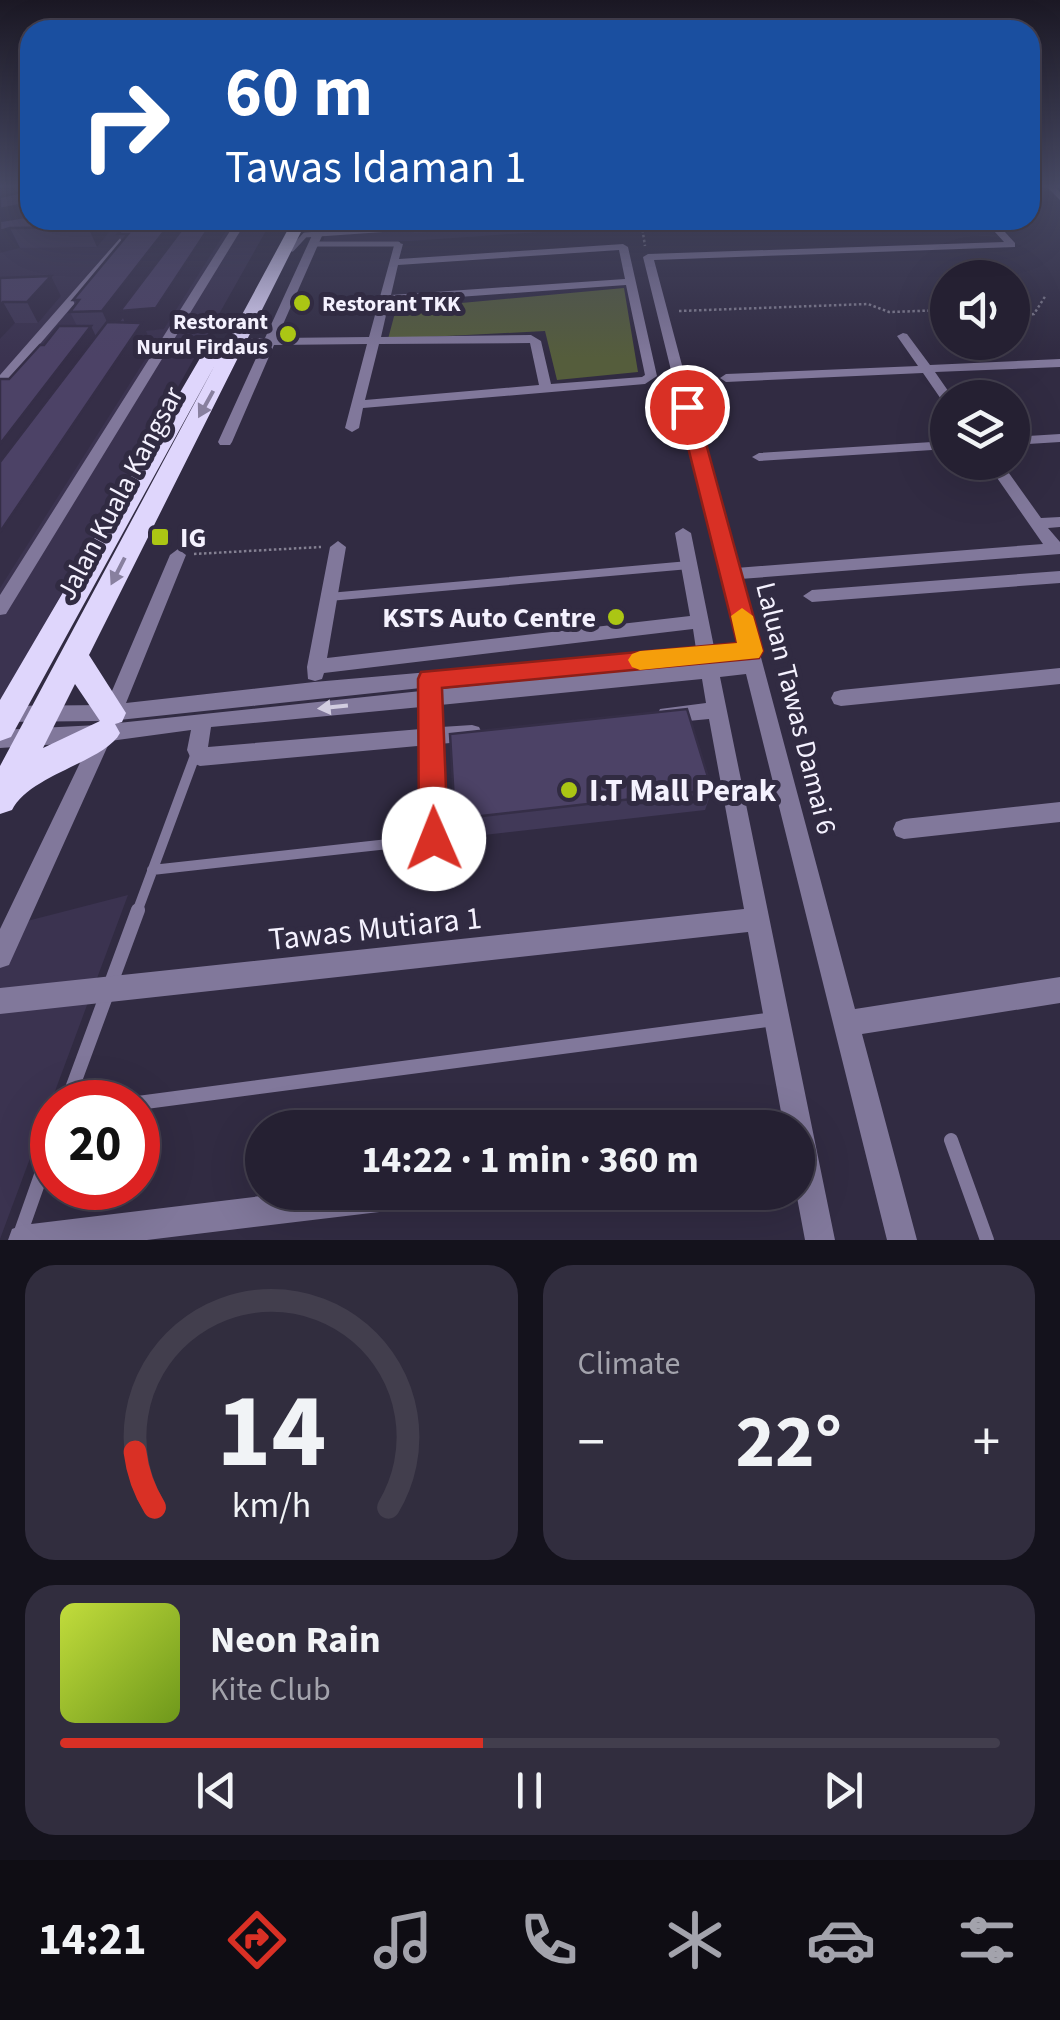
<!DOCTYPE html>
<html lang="en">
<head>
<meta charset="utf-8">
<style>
	:root { --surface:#252032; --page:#312d3e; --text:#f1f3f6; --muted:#a3a3ac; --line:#423e4d; --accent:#d93025 }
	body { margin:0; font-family:"Source Sans 3",sans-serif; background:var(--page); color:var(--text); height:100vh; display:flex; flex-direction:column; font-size:38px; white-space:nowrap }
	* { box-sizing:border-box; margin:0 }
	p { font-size:32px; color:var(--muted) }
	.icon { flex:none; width:55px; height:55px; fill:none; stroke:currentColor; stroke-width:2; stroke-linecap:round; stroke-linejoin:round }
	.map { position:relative; height:1240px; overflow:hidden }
	.sheet { display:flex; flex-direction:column; gap:25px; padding:25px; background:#14121c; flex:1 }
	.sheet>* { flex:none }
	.hud { position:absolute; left:20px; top:20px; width:1020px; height:210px; border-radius:30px; box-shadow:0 10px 40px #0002,0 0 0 2px var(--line); background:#1a4fa0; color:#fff; overflow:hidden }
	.controls { position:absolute; left:930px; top:260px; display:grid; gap:20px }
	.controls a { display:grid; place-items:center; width:100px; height:100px; border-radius:50%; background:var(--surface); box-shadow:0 10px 40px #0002,0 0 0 2px var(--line); font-size:50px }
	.speed { position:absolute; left:30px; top:1080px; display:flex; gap:20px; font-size:50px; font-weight:700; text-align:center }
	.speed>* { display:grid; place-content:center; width:130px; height:130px; border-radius:50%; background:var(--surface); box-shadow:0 10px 40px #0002,0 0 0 2px var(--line); line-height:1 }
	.speed .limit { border:15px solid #d22; background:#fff; color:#111 }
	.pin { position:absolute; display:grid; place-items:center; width:85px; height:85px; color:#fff; margin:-42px; border:5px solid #fff; border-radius:50%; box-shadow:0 2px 10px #0007 }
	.me { position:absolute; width:110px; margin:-55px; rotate:359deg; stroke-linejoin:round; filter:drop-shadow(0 0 8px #0008) }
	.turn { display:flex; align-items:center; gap:35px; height:210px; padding:0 40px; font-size:45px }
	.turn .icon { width:130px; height:130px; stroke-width:2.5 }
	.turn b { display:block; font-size:70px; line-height:85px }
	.big { font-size:75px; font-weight:700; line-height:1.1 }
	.sheet .tile { flex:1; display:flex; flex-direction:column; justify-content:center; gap:15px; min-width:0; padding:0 35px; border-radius:30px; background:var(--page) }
	.sheet .dial { align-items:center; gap:0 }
	.dial svg { height:260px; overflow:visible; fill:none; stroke:var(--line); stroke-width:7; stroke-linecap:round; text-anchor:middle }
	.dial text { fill:var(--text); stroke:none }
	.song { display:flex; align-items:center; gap:30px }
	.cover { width:120px; height:120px; border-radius:15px; background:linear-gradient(135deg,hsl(70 70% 55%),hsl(80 70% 35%)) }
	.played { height:10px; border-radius:5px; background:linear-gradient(90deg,var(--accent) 45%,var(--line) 45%) }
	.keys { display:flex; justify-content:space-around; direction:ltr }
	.heat { display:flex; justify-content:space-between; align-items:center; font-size:55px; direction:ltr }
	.sheet .tiles { flex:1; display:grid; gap:25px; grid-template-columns:1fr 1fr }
	.tile:last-child { grid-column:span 2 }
	.trip { position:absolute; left:245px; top:1110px; width:570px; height:100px; border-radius:50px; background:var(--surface); box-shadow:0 10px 40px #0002,0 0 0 2px var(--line); font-weight:700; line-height:100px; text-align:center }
	.tab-bar { display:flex; height:160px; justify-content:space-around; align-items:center; background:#0f0d14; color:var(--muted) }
	.tab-bar .icon { width:70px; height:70px }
	.tab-bar .current { color:var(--accent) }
	.tab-bar b { font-size:45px; color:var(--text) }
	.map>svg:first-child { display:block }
	.built { fill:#3b3350 }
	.green { fill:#555d3c }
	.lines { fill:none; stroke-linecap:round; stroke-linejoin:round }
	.path { stroke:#848092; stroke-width:2.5; stroke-dasharray:2.5 2.5; stroke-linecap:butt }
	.service-far3 { stroke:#81789b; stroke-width:5 }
	.service-far2 { stroke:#81789b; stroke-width:8 }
	.service-far1 { stroke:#81789b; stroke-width:10 }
	.service { stroke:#81789b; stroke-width:14 }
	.minor { fill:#81789b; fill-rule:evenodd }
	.trunk { fill:#dfd6fc; fill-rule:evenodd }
	.wall { fill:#413958 }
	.shaded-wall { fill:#352e47 }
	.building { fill:#4c4266; stroke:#352e47; stroke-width:2.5 }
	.oneway { fill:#88809f }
	.oneway2 { fill:#d2cde0 }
	.route { fill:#d93025; stroke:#8d1f18; stroke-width:2.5 }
	.slow { fill:#f59e0b }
	.poi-dot { fill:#abc614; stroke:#312b42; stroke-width:4 }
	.labels { text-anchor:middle; stroke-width:10; stroke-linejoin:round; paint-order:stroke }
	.far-poi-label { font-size:22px; font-weight:bold; fill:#f4f1fe; stroke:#312b42; text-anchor:start }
	.street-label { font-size:28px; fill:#f4f1fe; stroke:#312b42 }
	.poi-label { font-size:28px; font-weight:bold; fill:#f4f1fe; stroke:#312b42; text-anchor:start }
	.near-poi-label { font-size:32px; font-weight:bold; fill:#f4f1fe; stroke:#312b42; text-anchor:start }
	.near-street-label { font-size:32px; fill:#f4f1fe; stroke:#312b42 }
</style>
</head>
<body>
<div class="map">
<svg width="1060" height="1240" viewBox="0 0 1060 1240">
	<rect width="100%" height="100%" fill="#312b42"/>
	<path class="built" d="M0,185h30v35h242l-272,483z
		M330,220h308l2,5 -229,16h-88z
		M128,895l-128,344v-311z"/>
	<path class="green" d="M624,288l14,84 -81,8 -12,-49 -157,8 8,-30z"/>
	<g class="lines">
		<path class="path" d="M641,220l4,26
			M679,311l189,-7 21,8 59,-2
			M1012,317l22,-3 12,-19
			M194,554l127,-7"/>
		<path class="service-far3" d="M95,223l40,1
			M331,232l1,-8 47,-4
			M314,244h84
			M292,249l13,-14 99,-7 -1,-8"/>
		<path class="service-far2" d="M329,597l360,-32"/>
		<path class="service-far1" d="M152,870l282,-31 -3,-103
			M137,912l59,-159"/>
		<path class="service" d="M67,1102l71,-192
			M138,1103l636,-84
			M951,1140l36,100
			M18,1240l34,-96"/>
		<path class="minor" d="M1045,185h8l7,7v8z
			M136,220h10l-142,166 -4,1v-12z
			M237,220h10l-241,394 -6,1v-20z
			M319,220h10l-52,118 92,-1 26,-95 8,2 -4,15 224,-15 5,3 29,129 -12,8 -282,24 -4,20 -7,4 -7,-4 22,-84 -93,1 -42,97 -2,3h-10l-2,-3 44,-97 -22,1 -6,-4 6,-4h25zM619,250l6,29 -234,16 7,-30zM626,285l19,90 -3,2 -91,7 -10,-43 -10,-6 -150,2 8,-35zM530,343l9,42 -174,15 14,-56z
			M730,220h156l-5,3 -216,4 -5,-3 5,-3z
			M984,220h10l21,23v4l-361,13 82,308 307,-24 -57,-82h15l40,56 19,-1v10l-12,1 12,14v12l-320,25 115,430 205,-32v26l-198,31 55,206h-30l-141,-566 -26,3 115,563h-30l-9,-48 2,-64h-14l-36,-196 -748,82v-26l744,-79 -35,-190 -42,4 -7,-2 -3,-6 3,-6 46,-6 -4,-24 -262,26 1,22 31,-2 7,2 3,6 -3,6 -7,2 -272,25 -7,-3 -6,-13 4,-20 -81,11 -101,224 -9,3v-39l90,-187 -90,6v-18l98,-5 1,-4 -99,1v-16l106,-1 64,-150 8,-6 8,6 -60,148 188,-21 382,-33 -3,-20 -369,44 -2,6 -7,2 -7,-2 -1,-12 23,-120 8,-6 8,6 -19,111 363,-42 -15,-83 8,-5 8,5 23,114 25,-2 -96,-388 5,-3 356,-12zM699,663l-259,26 -1,-3zM421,688v3l-303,32 1,-3zM421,707v22l-213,18 3,-20z
			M903,333l4,1 23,31 130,-6v8l-125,5 18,26h-5v5l-5,-1 -20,-29 -197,9 -6,-4 6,-4 192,-8 -21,-30z
			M1060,434v8l-48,3v-8z
			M948,441v8l-189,12 -7,-4 7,-4z
			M1060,571v12l-248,19 -9,-6 9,-6z
			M1060,668v16l-219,22 -7,-2 -3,-6 3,-6 7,-2z
			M1060,802v20l-156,17 -8,-3 -3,-7 3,-7 8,-3z
			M294,1192h141l-4,10 -10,5 -274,33h-139l4,-11 11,-4z"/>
		<path class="trunk" d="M293,220h14l-218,435 37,58 -4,9 -7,2 5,9c-14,28 -91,42 -108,77l-12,4v-48l215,-401 -204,372 -11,4v-41l206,-352 9,-6 9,6zM75,684l25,37 -57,27z"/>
	</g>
	<path class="wall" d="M3,185h27v35l80,11 -13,16 -77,1 -20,5v-56l11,-3z
		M130,220h103l-69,109 -18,2 7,16 -144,32 35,-34 33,-19 -7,-14 5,-7 -2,-5 49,-58 -4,-8z
		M412,220h186l-184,13z
		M51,276l10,20 -23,27h-23l-15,16v-61z
		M712,790l-7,20 -247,28 -3,-19z"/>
	<path class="shaded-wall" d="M30,203v17l-30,10v-21z
		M95,220h11l4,11 -13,16 -9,-20z
		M173,220h60l-69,109 -18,2 7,16 -153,241v-56l129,-199 -6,-15 -11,15 -10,-22z
		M10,228l10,20 -20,5v-22z
		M51,276l10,20 -23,27 -11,-21z
		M3,302l12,21 -15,16v-34z
		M91,326l10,21 -101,141v-44z"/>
	<path class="building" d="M10,185h20v18l-30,6v-12l17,-4z
		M30,216v4h65l-7,7 -78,1 -10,3v-10z
		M130,220h43l-71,91 -32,1 9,-12h-6l55,-66h-10z
		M189,220h25l-58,88 -36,3z
		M51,276l-24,26h-24l-3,3v-27z
		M107,322l35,1 -142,209v-70z
		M59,326h32l-91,118v-65h9l31,-34h4z
		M687,709l25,81 -257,29 -5,-85z"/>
	<defs><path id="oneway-solid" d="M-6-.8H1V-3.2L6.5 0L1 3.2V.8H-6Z" transform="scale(2.5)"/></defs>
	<g class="oneway">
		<use href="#oneway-solid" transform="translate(206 404) rotate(119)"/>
		<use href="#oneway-solid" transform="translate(118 571) rotate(117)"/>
	</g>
	<use class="oneway2" href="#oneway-solid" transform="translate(333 707) rotate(174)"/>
	<linearGradient id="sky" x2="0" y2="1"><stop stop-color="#1b1824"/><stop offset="0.52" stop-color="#484a65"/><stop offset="1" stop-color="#484a65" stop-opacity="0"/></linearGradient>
	<rect width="1060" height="358" fill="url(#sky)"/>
	<path class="route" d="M681,403l15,4 67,244 -4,7 -317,30 6,151 -4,10 -10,4 -10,-4 -5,-10 -1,-160 3,-7 316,-29 -59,-236z"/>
	<path class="slow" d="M742,608l11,8 10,35 -4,7 -119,12 -8,-3 -4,-7 4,-6 8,-3 97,-8 -6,-27z"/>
	<g class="poi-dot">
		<circle cx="302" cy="303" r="10"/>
		<circle cx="288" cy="334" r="10"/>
		<rect x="150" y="527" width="20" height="20" rx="5"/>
		<circle cx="616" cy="617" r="10"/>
		<circle cx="569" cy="790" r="10"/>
	</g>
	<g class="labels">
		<g class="far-poi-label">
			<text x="322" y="311">Restorant TKK</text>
			<text x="268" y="329" text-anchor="end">Restorant<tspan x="268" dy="25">Nurul Firdaus</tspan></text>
		</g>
		<g class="street-label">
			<text transform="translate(119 493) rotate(-62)" y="10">Jalan Kuala Kangsar</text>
			<text transform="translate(797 708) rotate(76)" y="10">Laluan Tawas Damai 6</text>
		</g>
		<g class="poi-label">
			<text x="180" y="547">IG</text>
			<text x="596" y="627" text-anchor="end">KSTS Auto Centre</text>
		</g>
		<g class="near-poi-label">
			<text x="589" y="801">I.T Mall Perak</text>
		</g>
		<g class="near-street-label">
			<text transform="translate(375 928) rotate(-6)" y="11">Tawas Mutiara 1</text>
		</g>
	</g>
</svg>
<div class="controls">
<a><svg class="icon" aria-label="sound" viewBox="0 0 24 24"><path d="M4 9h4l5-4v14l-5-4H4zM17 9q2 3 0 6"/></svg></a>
<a><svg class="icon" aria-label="layers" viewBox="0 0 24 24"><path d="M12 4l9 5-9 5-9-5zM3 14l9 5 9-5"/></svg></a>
</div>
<div class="speed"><div class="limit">20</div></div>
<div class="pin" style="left:687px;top:407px;background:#d93025"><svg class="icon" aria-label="arrive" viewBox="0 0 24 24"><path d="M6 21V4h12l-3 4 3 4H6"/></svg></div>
<svg class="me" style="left:434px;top:839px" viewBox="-20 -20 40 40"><circle r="19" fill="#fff"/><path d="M0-13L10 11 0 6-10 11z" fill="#d93025"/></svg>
<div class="trip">14:22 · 1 min · 360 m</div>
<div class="hud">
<div class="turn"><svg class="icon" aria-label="right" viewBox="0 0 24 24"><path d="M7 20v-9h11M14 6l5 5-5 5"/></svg><div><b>60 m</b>Tawas Idaman 1</div></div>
</div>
</div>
<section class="sheet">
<div class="tiles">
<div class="tile dial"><svg viewBox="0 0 100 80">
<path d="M14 69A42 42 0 1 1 86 69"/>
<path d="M14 69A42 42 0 0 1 8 52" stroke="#d93025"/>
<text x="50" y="56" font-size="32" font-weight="700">14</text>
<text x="50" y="72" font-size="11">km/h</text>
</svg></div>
<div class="tile"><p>Climate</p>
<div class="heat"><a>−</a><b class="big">22°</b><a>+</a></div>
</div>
<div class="tile">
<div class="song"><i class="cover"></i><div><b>Neon Rain</b><p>Kite Club</p></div></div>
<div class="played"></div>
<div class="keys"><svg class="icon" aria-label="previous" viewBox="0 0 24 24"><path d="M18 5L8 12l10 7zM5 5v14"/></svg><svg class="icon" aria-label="pause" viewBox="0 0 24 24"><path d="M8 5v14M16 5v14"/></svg><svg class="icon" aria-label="next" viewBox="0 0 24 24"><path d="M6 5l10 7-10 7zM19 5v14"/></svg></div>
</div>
</div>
</section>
<nav class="tab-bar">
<b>14:21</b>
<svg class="icon current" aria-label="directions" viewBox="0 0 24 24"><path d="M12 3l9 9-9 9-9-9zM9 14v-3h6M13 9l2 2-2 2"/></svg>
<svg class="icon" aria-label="music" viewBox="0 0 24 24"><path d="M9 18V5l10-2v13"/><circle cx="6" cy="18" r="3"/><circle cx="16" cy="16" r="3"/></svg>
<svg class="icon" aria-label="phone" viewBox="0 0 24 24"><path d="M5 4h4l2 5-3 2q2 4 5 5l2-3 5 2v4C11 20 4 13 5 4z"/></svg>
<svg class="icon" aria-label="climate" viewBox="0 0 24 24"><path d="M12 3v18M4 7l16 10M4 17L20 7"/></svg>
<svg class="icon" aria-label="car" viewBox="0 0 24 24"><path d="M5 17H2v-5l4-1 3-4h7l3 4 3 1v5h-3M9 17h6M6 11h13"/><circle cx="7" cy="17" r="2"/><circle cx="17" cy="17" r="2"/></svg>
<svg class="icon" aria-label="filters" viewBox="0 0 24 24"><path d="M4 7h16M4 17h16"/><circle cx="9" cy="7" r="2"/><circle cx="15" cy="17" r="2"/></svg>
</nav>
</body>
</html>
